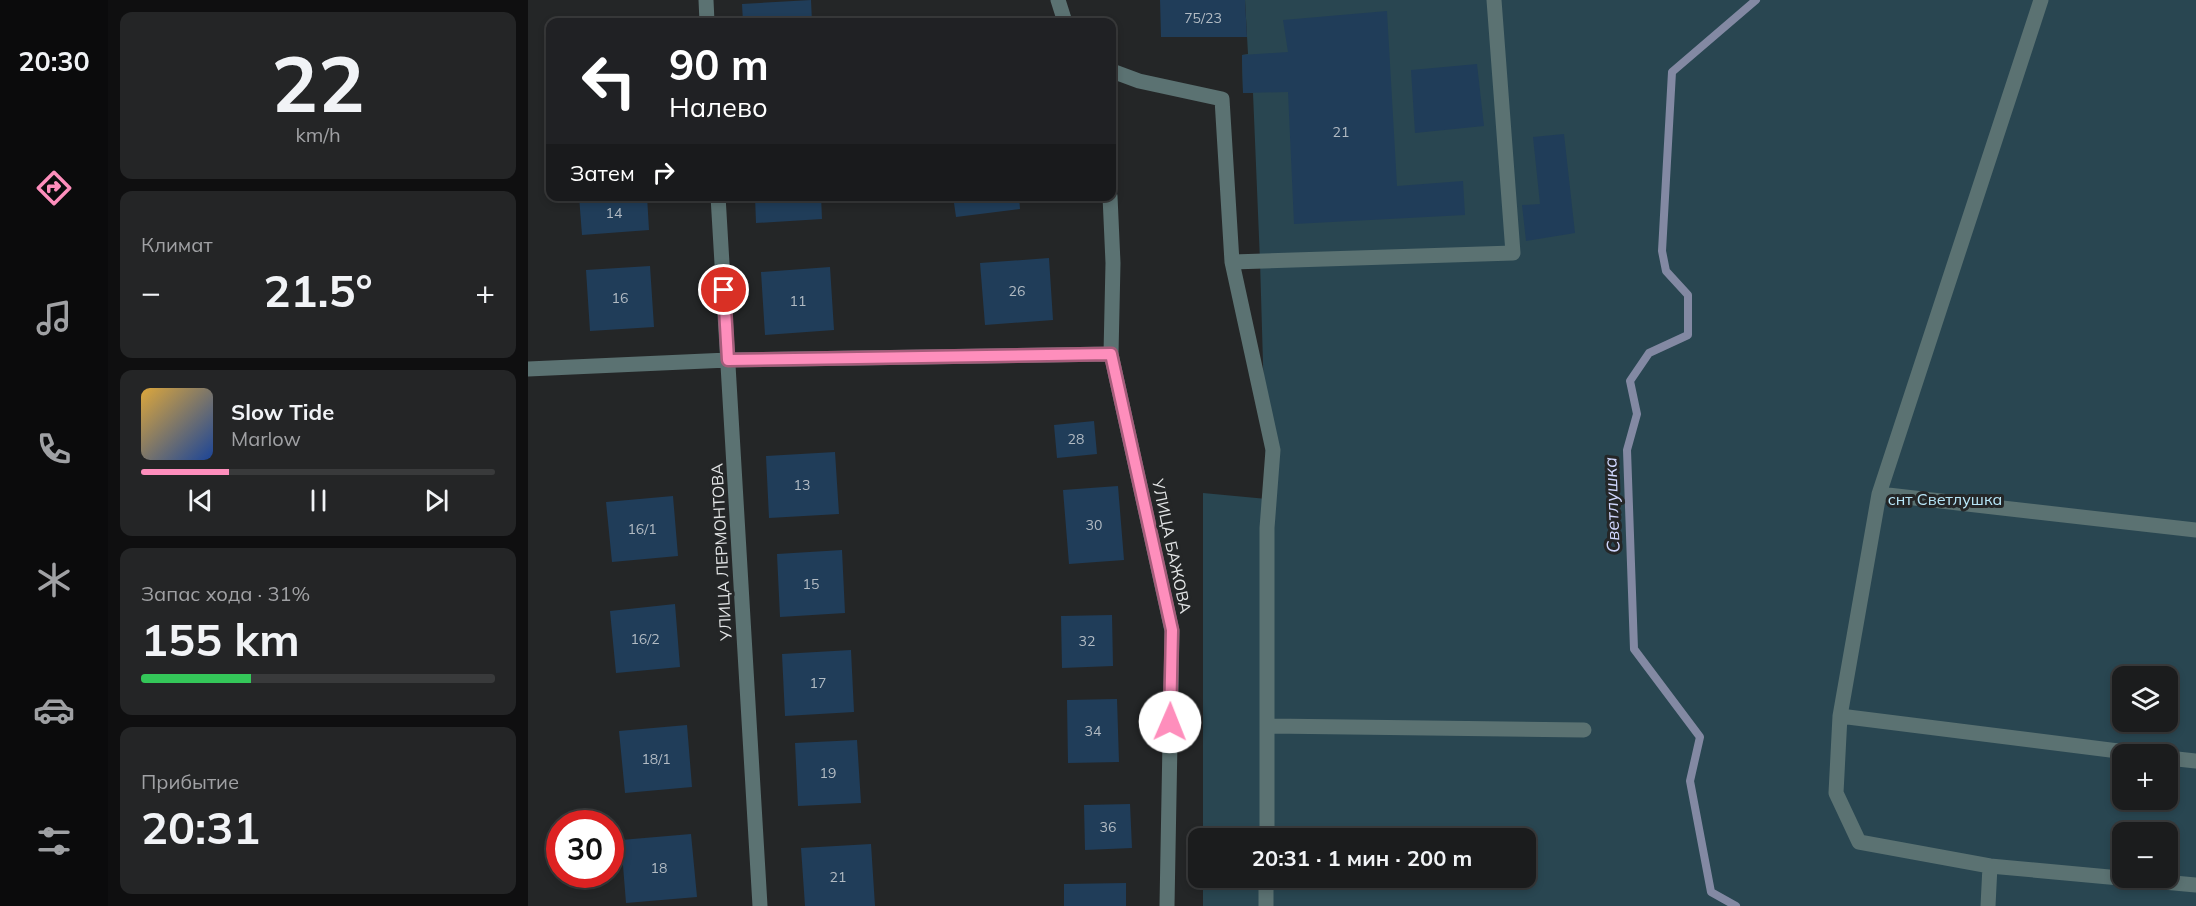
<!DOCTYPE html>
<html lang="ru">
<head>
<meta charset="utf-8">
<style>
	:root { --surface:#1b1c1d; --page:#242526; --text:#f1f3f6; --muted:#a0a1a4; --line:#393a3b; --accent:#fe8ebc }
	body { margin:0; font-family:Mulish,sans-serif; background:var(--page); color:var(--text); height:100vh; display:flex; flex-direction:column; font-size:22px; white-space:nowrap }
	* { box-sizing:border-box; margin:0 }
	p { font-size:20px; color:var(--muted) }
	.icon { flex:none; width:33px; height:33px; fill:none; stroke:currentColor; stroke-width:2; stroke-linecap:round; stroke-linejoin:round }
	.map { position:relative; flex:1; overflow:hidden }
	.panel { display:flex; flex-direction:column; gap:12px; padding:12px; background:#0f0f10; width:420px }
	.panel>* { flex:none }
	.guide { position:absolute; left:18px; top:18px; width:570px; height:183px; border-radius:12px; box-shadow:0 3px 9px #0003,0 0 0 2px var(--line); background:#202124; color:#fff; overflow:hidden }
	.controls { position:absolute; left:1584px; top:666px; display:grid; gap:12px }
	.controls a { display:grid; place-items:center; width:66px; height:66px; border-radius:12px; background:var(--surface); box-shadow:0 3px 9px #0003,0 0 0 2px var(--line); font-size:30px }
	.speed { position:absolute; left:18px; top:810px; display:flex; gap:12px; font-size:30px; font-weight:700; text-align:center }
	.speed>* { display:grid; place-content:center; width:78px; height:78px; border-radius:50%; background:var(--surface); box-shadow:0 3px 9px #0003,0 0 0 2px var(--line); line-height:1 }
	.speed .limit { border:9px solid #d22; background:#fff; color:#111 }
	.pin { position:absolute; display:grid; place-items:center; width:51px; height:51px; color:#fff; margin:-26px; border:3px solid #fff; border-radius:50%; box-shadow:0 2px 6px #0007 }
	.me { position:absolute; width:66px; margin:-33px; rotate:1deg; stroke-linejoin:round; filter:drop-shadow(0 0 4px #0008) }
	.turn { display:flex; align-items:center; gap:21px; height:126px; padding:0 24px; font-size:27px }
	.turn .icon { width:78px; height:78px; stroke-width:2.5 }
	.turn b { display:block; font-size:42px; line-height:51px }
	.then { display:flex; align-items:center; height:57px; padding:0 24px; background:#0003; gap:12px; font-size:22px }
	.big { font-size:45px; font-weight:700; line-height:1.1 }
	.panel .widget { flex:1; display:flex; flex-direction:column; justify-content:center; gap:9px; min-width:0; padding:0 21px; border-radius:12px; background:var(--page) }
	.panel .dial { align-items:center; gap:0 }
	.dial b { font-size:78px; line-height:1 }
	.song { display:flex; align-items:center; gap:18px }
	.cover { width:72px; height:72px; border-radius:9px; background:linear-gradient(135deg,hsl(40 70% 55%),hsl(220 70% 35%)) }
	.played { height:6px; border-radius:3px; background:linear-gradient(90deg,var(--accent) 25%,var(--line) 25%) }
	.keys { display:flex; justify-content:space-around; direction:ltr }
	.heat { display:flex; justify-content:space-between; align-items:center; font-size:33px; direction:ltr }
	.charge { height:9px; border-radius:4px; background:linear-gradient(90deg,#34c759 31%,var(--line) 0) }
	.trip { position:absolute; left:660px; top:828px; width:348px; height:60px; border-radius:12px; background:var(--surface); box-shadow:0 3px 9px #0003,0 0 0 2px var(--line); font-weight:700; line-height:60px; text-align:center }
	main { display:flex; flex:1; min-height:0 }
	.menu { display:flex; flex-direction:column; width:108px; justify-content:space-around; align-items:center; background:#0b0b0c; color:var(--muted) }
	.menu .icon { width:42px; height:42px }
	.menu .selected { color:var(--accent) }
	.menu b { font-size:27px; color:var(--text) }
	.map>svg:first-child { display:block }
	.green { fill:#294651; fill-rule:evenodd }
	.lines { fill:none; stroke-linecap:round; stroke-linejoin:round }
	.stream { stroke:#8389a3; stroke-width:8 }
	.building { fill:#203d59 }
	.minor { stroke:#5b7272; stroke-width:15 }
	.route-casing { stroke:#a55c7a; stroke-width:15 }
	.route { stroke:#fe8ebc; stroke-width:10 }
	.labels { text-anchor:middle; stroke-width:6; stroke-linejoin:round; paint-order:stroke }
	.number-label { font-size:14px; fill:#b2bbc3 }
	.park-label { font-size:16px; fill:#b8e7f9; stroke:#242627 }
	.street-label { font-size:16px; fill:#e3e5e6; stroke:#242627 }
	.water-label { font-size:18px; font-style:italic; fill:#d0d7fe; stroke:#242627 }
</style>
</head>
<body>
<main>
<nav class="menu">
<b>20:30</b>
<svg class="icon selected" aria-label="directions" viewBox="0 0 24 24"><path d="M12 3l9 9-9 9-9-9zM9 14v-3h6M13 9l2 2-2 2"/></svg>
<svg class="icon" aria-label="music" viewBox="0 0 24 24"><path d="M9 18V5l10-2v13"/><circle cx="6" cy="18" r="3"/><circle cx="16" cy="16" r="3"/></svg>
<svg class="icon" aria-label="phone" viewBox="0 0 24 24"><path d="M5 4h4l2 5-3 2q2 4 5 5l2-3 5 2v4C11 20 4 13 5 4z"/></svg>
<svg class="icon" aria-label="climate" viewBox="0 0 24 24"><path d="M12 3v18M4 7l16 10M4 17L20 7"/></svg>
<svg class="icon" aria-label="car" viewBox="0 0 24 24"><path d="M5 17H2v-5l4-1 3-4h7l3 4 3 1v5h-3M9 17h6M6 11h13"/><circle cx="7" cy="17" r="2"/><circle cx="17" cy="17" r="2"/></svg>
<svg class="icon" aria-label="filters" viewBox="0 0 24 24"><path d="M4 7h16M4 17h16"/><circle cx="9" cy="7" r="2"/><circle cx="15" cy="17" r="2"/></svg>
</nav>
<section class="panel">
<div class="widget dial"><b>22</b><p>km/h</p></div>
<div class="widget"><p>Климат</p>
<div class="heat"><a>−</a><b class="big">21.5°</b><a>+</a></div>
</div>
<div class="widget">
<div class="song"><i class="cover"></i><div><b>Slow Tide</b><p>Marlow</p></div></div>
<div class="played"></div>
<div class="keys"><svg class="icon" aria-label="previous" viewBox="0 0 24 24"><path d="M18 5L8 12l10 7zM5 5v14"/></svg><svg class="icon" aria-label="pause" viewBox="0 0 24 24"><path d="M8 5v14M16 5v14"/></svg><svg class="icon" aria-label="next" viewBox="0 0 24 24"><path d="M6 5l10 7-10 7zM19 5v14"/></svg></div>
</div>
<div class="widget"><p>Запас хода · 31%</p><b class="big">155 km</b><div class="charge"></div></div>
<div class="widget"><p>Прибытие</p><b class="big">20:31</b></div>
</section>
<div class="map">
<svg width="1668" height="906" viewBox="0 0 1668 906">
	<rect width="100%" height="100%" fill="#242627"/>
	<path class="green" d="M717,0h951v906h-993v-28h323v-40h-323v-345l64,6 -7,-238 -7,-168h-10l-1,-38 6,-1zM1594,676h46v46h-46zM1594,754h46v46h-46zM1594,832h46v46h-46z"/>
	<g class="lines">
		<path class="stream" d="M1208,906l-25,-14 -21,-111 10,-44 -66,-88 -7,-199 10,-36 -7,-33 19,-28 39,-18v-40l-22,-24 -4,-20 10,-179 84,-72"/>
	</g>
	<path class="building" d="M283,0l1,22h-69l-1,-18z
		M632,0h85l2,37h-86z
		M859,11l10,175 66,-5 2,34 -171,9 -6,-132 -45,1 -1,-38 46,-3 -5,-32z
		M445,16l1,6h-46v-1z
		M949,64l7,62 -69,7 -4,-63z
		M1036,134l11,99 -49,8 -4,-36 18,-1 -7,-67z
		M51,196h68l2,34 -67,5z
		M227,196h66l1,23 -66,4z
		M425,196h66l1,13 -64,8z
		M521,258l4,62 -68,5 -5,-62z
		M122,266l4,61 -64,4 -4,-61z
		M302,267l4,63 -69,5 -4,-63z
		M566,421l3,33 -40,4 -3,-33z
		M307,452l4,62 -70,4 -3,-62z
		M590,486l6,74 -55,4 -6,-74z
		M145,496l5,60 -66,6 -6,-60z
		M314,550l3,63 -65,4 -3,-63z
		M147,604l5,63 -64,6 -6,-62z
		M584,615l1,51 -51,2 -1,-52z
		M323,650l3,62 -69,4 -3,-62z
		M589,699l2,63 -51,1 -1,-63z
		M159,725l5,62 -67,6 -6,-62z
		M329,740l4,63 -63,3 -3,-63z
		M602,804l2,44 -47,2 -1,-45z
		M163,834l6,63 -71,6 -5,-63z
		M343,844l4,62h-70l-4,-58z
		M598,883v23h-62v-22z"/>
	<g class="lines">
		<path class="minor" d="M178,0l1,22
			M530,0l7,22
			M1513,0l-162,494 -39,222 -4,77 23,49 131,24 206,19
			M584,71l27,10 83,18 10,163 41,188 -6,78v310
			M190,196l42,710
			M582,196l3,67 -2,91 61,277 -5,275
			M704,262l281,-9 -19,-253
			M0,369l200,-9 383,-6
			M1351,494l317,36
			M1312,716l302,38
			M739,726l317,4
			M1640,758l28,3
			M738,906v-28
			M1460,906l2,-40"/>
	</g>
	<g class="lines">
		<g class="route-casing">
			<path id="route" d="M196,290l4,70 383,-6 61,276 -2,92"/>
		</g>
		<use href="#route" class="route"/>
	</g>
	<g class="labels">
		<g class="number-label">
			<text x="675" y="23">75/23</text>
			<text x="813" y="137">21</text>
			<text x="86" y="218">14</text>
			<text x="489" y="296">26</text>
			<text x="92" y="303">16</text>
			<text x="270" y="306">11</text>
			<text x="548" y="444">28</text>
			<text x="274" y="490">13</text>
			<text x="566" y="530">30</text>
			<text x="114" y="534">16/1</text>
			<text x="283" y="589">15</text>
			<text x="117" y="644">16/2</text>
			<text x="559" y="646">32</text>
			<text x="290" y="688">17</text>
			<text x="565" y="736">34</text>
			<text x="128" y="764">18/1</text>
			<text x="300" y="778">19</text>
			<text x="580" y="832">36</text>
			<text x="131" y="873">18</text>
			<text x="310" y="882">21</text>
		</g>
		<g class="park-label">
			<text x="1417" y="505">снт Светлушка</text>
		</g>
		<g class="street-label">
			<text transform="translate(644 546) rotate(78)" y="6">УЛИЦА БАЖОВА</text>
			<text transform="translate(193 552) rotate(-93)" y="6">УЛИЦА ЛЕРМОНТОВА</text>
		</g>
		<g class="water-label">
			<text transform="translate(1084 505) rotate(-92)" y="6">Светлушка</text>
		</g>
	</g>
</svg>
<div class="controls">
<a><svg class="icon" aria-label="layers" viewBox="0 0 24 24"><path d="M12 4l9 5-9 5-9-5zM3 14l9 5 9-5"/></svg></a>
<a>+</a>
<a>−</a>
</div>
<div class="speed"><div class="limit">30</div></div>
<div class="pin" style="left:196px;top:290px;background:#d93025"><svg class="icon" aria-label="arrive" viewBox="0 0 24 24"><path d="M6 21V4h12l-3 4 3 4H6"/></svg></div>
<svg class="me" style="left:642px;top:722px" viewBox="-20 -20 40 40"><circle r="19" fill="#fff"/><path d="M0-13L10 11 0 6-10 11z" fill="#fe8ebc"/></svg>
<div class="trip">20:31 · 1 мин · 200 m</div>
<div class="guide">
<div class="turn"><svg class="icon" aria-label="left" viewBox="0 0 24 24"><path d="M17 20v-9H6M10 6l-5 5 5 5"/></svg><div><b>90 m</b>Налево</div></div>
<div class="then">Затем<svg class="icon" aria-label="right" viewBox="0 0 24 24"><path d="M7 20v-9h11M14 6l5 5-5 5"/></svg></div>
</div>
</div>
</main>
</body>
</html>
